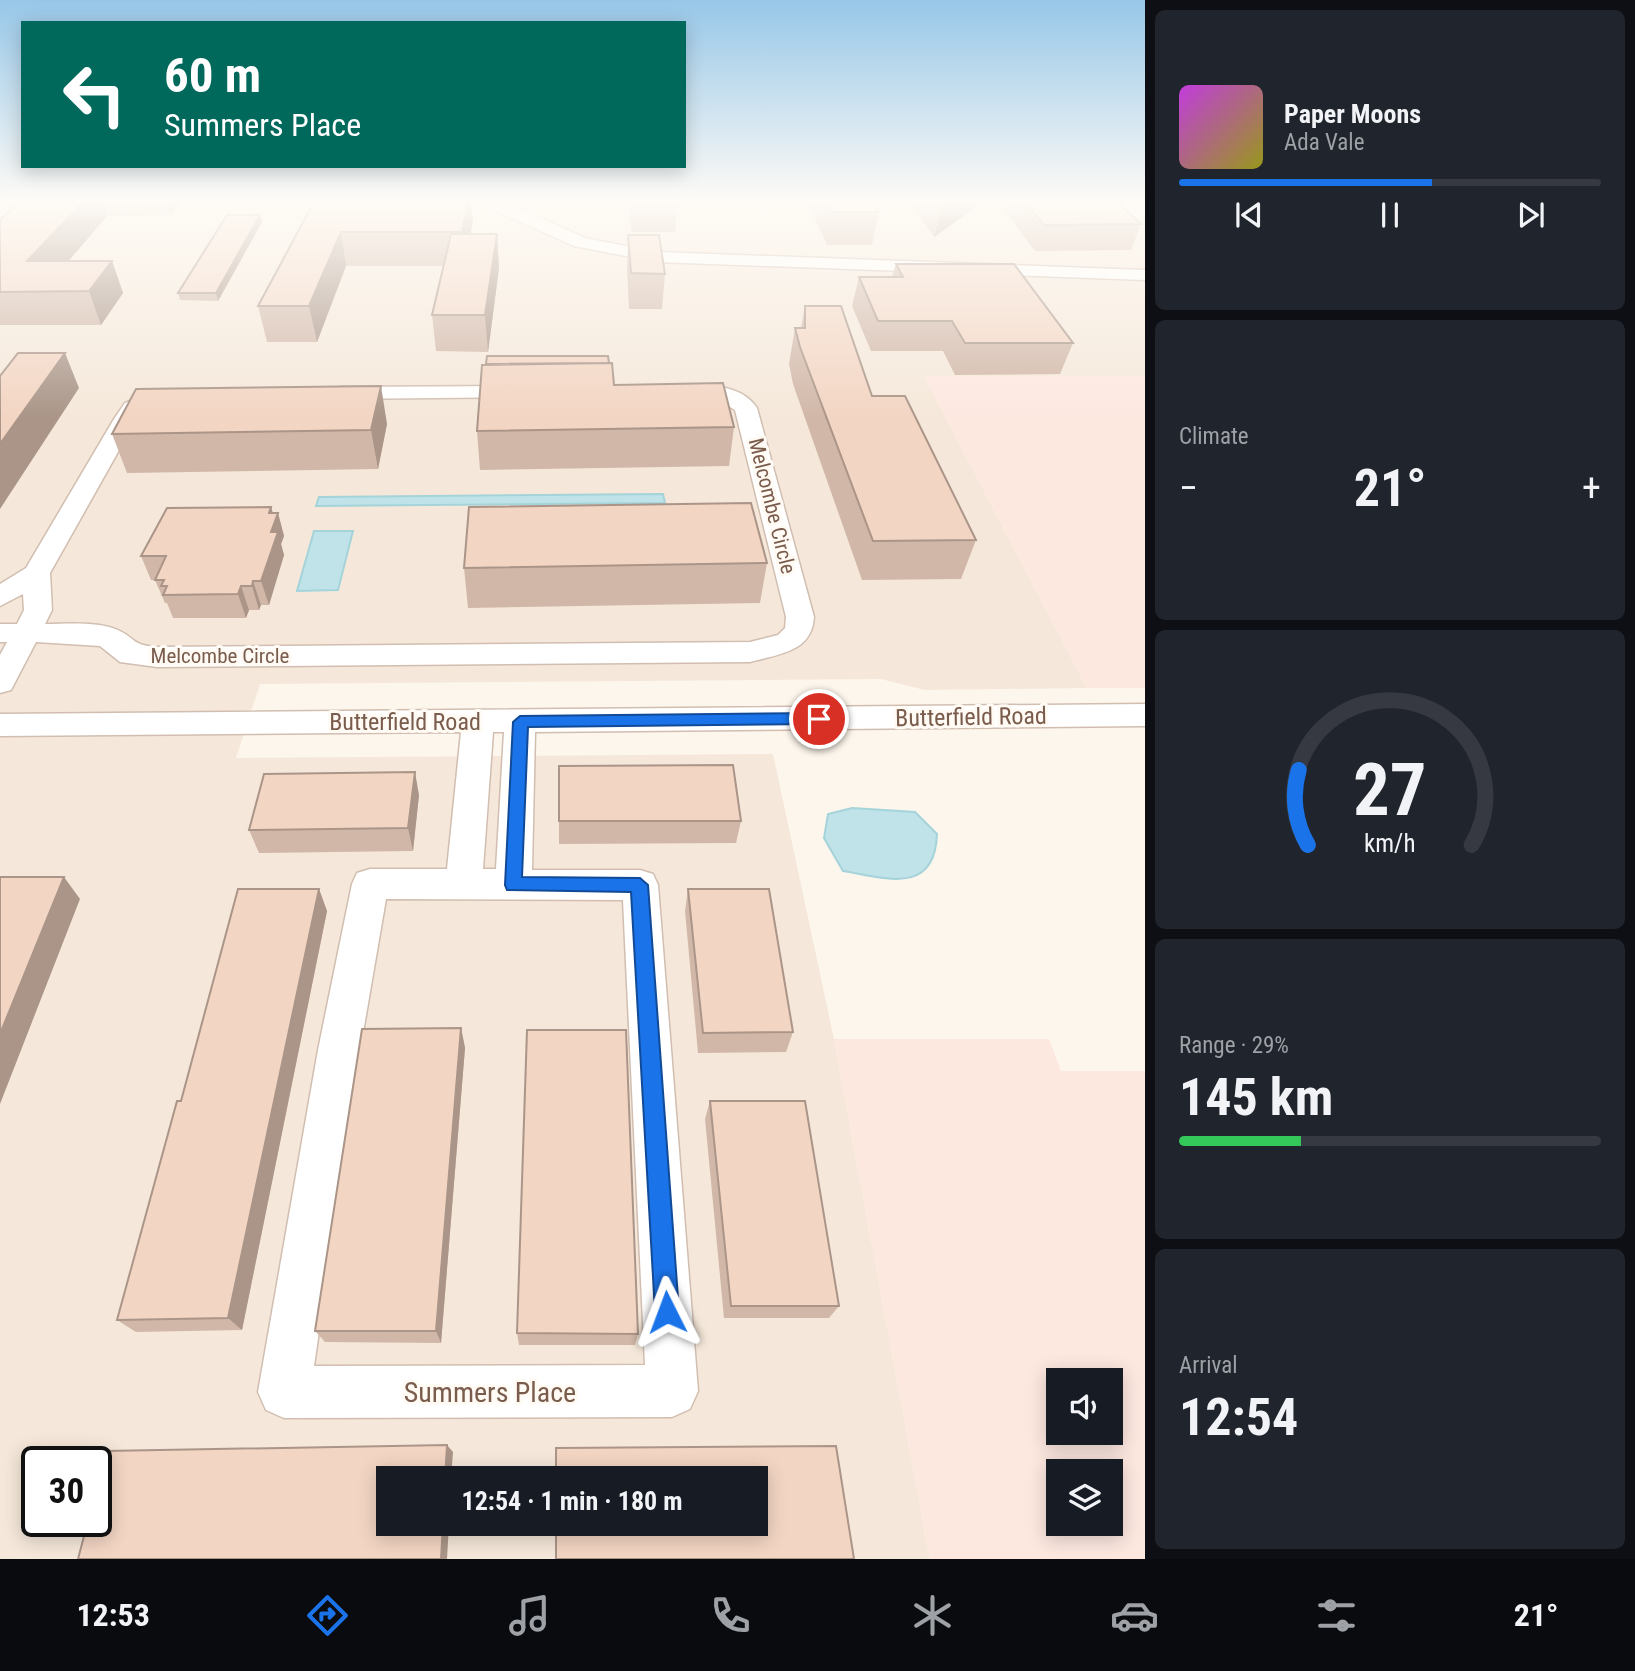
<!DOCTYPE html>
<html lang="en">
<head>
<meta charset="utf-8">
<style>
	:root { --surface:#171b24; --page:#20242c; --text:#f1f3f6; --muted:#9ea1a6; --line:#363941; --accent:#1a73e8 }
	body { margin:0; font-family:"Roboto Condensed",sans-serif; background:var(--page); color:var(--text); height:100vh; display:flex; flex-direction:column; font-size:26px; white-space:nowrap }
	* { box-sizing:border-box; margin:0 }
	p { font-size:23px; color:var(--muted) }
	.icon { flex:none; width:38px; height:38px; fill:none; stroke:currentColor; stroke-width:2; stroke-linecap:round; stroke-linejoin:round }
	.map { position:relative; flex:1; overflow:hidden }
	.panel { display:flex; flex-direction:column; gap:10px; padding:10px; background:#0d0f14; width:490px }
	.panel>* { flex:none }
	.hud { position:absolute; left:21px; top:21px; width:665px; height:147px; border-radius:0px; box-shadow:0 4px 18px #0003; background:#00695c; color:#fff; overflow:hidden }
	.buttons { position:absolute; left:1046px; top:1368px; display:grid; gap:14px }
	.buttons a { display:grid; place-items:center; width:77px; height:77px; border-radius:0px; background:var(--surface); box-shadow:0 4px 18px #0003; font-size:35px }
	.speed { position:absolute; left:21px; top:1446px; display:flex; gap:14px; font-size:35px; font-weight:700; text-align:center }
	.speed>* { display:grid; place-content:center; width:91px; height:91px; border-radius:50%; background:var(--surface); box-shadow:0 4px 18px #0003; line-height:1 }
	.speed .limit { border:4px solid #111; border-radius:10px; background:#fff; color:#111 }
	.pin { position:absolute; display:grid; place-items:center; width:60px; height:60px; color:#fff; margin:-30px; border:4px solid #fff; border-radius:50%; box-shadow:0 2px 7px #0007 }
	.me { position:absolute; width:77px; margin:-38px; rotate:357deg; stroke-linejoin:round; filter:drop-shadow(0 0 5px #0008) }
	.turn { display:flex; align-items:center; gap:24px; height:147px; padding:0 28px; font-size:32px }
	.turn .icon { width:91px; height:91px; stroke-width:2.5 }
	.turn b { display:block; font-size:49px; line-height:60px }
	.big { font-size:52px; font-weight:700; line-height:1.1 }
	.panel .tile { flex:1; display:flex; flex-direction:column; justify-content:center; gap:10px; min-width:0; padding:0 24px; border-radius:10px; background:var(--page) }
	.panel .dial { align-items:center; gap:0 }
	.dial svg { height:182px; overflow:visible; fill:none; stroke:var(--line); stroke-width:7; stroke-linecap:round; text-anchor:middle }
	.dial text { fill:var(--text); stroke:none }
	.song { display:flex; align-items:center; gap:21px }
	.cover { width:84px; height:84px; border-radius:10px; background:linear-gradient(135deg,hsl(290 70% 55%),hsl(60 70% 35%)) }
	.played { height:7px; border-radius:4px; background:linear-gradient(90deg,var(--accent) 60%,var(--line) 60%) }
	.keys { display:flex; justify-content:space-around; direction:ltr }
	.heat { display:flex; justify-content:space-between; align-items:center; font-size:38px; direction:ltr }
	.charge { height:10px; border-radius:5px; background:linear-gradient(90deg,#34c759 29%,var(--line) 0) }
	.trip { position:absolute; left:376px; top:1466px; width:392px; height:70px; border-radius:0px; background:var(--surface); box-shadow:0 4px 18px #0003; font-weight:700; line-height:70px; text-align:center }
	.tabs { display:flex; height:112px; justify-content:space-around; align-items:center; background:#090b0e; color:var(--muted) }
	.tabs .icon { width:49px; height:49px }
	.tabs .on { color:var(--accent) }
	.tabs b { font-size:32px; color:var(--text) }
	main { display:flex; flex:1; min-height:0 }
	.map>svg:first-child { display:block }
	.residential { fill:#f5e8da; fill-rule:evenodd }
	.commercial { fill:#fde8e0; fill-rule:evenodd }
	.water { fill:#bfe3e8; stroke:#a5d3da; stroke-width:2 }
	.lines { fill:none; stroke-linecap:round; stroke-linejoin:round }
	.minor-casing { stroke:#d1beb0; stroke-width:3 }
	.minor { fill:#fff; fill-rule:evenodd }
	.wall { fill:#d1b7a8 }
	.shaded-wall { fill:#aa9588 }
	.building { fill:#f3d5c3; stroke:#aa9588; stroke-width:2 }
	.route { fill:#1a73e8; stroke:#114b97; stroke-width:2 }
	.labels { text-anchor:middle; stroke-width:6; stroke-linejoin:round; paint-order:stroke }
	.far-street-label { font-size:21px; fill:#7a5c4d; stroke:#fffaf3 }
	.street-label { font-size:24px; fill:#7a5c4d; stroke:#fffaf3 }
	.near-street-label { font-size:28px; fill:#7a5c4d; stroke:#fffaf3 }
</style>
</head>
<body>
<main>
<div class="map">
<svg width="1145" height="1559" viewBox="0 0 1145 1559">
	<rect width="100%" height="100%" fill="#fdf6ec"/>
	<path class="residential" d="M0,200h1058l87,12v164h-221l163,312 -162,2 -44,-11 -621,5 -24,74 537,-4 61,285 96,520h-930zM37,1461h59v60h-59zM388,1479h368v45h-368z"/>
	<path class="commercial" d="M924,376h221v312h-58z
		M834,1039h215l12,32h84v488h-215zM1059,1381h52v52h-52zM1059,1472h52v52h-52z"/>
	<path class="water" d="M663,494l2,9 -349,3 3,-9z
		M314,531h39l-15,59 -41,1z
		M852,808l63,4 22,22c-2,62 -52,44 -94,37l-19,-33 4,-24z"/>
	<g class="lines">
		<g class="minor-casing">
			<path id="minor" d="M483,200h18l84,38 72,14 488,18v10l-488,-18 -83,-16 -76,-34z
				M682,385c26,0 59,-1 75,23l57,209c-2,35 -35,37 -64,45l-593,5 -37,-5 -20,-16 -64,-4 -25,48 -11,3v-38l7,-13h-7v-18h17l7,-14 -1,-16 -23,12v-22l26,-16 88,-149 11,-16 15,-6 11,7 -15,16 -86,153 2,37 -7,14c21,0 53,-3 73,6 19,9 13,15 39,17l593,-5 28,-7 7,-7 1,-11 -51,-207 -18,-11 -43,-3 -3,-5z
				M523,386l11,6 -3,5 -192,2 -11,-6 11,-6z
				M1145,704v22l-610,6 -3,138h108l13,4 5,11 40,506 -8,18 -18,8 -388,1 -18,-8 -8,-18 60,-342 34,-166 5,-11 13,-4h77l14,-137 -461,4v-22zM493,732h11l-8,137h-13zM386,899l237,1 22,465 -331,1 46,-316z"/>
		</g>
		<use href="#minor" class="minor"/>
	</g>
	<path class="wall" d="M21,200h161l-11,15 -64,1 -39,45h44l11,32 -22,32h-101v-105z
		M315,200h156l2,20 -3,14h27l2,34 -11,84 -52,-1 -4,-36 11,-49h-97l-29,76h-50l-9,-36z
		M627,200h149l-3,6 -96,1 -2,25h-43z
		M808,200h63l8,12 -7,33h-45l-19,-42z
		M909,200h77l-52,37z
		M1007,200h108l26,24 -10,26 -96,1 -31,-41z
		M262,222l-44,79 -38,-1 -2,-7z
		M628,235l37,39 -3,35h-33l-2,-40z
		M896,264l177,79 -13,31 -105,1 -12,-24h-72l-19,-45 7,-29h33z
		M805,306l67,90 104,144 -15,39 -99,1 -69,-196 -4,-20 6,-36h6z
		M609,363l5,22 120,42 -5,39 -249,4 -3,-39z
		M387,424l-9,45 -251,4 -15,-39z
		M271,507l2,6h5l6,23 -3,8 3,11 -15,50h-8l-2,5h-10l-3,8h-73l-6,-15h-2l-10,-23h-4l-10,-24z
		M767,563l-7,40 -292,5 -4,-40z
		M559,766l182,55 -5,22 -177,1z
		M419,795l-6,56 -154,2 -10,-23z
		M319,889l8,22 -85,419 -106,2 -19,-12z
		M688,889l105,143 -7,20 -88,1 -13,-142z
		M461,1028l4,20 -24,295 -116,-1 -10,-11z
		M710,1101l129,205 -10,12h-105l-19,-199z
		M517,1333l121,1 -3,11h-116z"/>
	<path class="shaded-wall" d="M85,200h17l5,16 -65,76 -15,-31z
		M166,200h16l-11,15z
		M468,200h3l2,20 -8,46 -3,-34z
		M949,200h37l-52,37 9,-33z
		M260,215l2,7 -44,79 -2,-8z
		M341,232l5,34 -29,76 -8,-36z
		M497,234l2,34 -11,84 -3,-37z
		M112,261l11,32 -22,32 -12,-34z
		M65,353l14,35 -79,121v-65z
		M381,386l6,38 -9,45 -7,-39z
		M271,507l4,14 3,-8 6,23 -3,8 3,11 -15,50 -8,-24 10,-49 -2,-19z
		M253,581l8,24 -2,5 -7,-24z
		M241,586l8,24 -3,8 -8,-24z
		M415,772l4,23 -6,56 -5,-23z
		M64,877l16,22 -80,205v-70z
		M319,889l8,22 -85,419 -14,-12z
		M461,1028l4,20 -24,295 -5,-12z
		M447,1445l6,7 -2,27h-6z
		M443,1524h6l-2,35h-6z"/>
	<path class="building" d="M21,200h64l-58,61h85l-23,30 -89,1v-72z
		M315,200h153l-6,32h-121l-32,74h-51z
		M633,200h42l2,5h-44z
		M827,200h44l8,12h-46z
		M940,200h9l-6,4z
		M1023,200h92l26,24 -97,1z
		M227,215h33l-44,78h-38z
		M451,234h46l-12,81h-53z
		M628,235h31l6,39 -34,-1z
		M896,264h118l59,79h-108l-13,-22h-74l-19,-44h44z
		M805,306h36l31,90h33l71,144 -103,1 -73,-194 -5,-19h10z
		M18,353h47l-65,91v-68z
		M487,356h121l1,7 -123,1z
		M612,363l2,22 109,-2 11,44 -257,4 5,-66z
		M381,386l-10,44 -259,4 24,-45z
		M751,503l16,60 -303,5 5,-61z
		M271,507l-2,6h9l-7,19h7l-17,49h-8l-1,5h-11l-3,8 -75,1 4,-9h-6l3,-6h-9l11,-24h-25l26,-48z
		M733,765l8,56h-182v-55z
		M415,772l-7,56 -159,2 15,-56z
		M0,877h64l-64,157z
		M238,889h81l-91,429 -111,2 60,-219h4z
		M688,889h81l24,143 -90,1z
		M461,1028l-25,303h-121l47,-302z
		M527,1030h99l12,304 -121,-1z
		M710,1101h95l34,205h-108z
		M447,1445l-2,34h-57v45h55l-2,35h-363l10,-38h8v-34l9,-36z
		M836,1446l18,113h-298v-35h200v-45h-200v-31z"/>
	<linearGradient id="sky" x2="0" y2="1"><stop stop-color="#97c7e8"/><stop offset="0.48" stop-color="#fefbf6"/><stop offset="1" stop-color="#fefbf6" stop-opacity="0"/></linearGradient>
	<rect width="1145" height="418" fill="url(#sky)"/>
	<path class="route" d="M819,713l8,6 -8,5 -291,3 -6,150 118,1 8,7 31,427 -3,8 -9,4 -8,-4 -4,-8 -24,-420 -124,-2 -2,-5 8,-163 7,-6z"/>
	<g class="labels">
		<g class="far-street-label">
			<text transform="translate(772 506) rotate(76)" y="7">Melcombe Circle</text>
			<text x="220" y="663">Melcombe Circle</text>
		</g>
		<g class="street-label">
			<text transform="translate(971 717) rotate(-1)" y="8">Butterfield Road</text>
			<text x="405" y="730">Butterfield Road</text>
		</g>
		<g class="near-street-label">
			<text x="490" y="1402">Summers Place</text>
		</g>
	</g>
</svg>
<div class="buttons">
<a><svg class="icon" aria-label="sound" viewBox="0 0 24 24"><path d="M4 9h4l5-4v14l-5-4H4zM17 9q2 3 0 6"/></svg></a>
<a><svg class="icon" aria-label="layers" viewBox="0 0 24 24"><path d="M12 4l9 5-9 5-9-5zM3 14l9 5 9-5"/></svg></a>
</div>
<div class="speed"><div class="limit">30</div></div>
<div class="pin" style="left:819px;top:719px;background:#d93025"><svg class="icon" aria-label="arrive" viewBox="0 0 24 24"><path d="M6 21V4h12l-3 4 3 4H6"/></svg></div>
<svg class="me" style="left:667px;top:1312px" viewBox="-20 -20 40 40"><path d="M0-17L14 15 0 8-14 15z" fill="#1a73e8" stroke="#fff" stroke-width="4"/></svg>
<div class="trip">12:54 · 1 min · 180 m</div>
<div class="hud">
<div class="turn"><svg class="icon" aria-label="left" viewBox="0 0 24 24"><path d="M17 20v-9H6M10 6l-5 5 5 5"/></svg><div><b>60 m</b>Summers Place</div></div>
</div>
</div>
<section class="panel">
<div class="tile">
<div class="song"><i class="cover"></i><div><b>Paper Moons</b><p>Ada Vale</p></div></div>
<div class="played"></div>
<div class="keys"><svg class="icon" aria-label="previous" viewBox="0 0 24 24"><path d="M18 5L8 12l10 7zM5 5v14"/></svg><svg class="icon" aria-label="pause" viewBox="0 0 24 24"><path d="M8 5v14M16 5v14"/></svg><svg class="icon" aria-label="next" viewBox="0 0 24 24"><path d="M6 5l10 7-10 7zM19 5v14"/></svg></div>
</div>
<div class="tile"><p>Climate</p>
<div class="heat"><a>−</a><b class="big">21°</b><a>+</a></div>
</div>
<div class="tile dial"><svg viewBox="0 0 100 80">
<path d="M14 69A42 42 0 1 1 86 69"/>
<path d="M14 69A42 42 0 0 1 10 36" stroke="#1a73e8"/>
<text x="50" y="56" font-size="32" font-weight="700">27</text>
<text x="50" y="72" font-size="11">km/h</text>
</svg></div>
<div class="tile"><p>Range · 29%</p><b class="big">145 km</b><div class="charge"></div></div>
<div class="tile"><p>Arrival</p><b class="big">12:54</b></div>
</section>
</main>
<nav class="tabs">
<b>12:53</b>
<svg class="icon on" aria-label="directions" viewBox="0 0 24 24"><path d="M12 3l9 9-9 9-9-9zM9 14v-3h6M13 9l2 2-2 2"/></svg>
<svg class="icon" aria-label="music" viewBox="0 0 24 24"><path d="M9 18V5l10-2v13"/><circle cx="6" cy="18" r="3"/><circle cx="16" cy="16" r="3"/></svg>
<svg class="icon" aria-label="phone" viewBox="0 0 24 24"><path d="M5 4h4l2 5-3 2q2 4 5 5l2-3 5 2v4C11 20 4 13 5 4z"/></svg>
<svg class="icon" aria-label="climate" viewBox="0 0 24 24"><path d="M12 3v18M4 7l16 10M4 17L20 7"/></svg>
<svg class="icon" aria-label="car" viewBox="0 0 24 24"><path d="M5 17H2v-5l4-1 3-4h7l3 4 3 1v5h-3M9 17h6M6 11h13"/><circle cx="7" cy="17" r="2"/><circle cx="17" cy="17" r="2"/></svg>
<svg class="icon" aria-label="filters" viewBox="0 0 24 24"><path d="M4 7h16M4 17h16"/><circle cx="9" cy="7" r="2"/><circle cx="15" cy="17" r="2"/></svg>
<b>21°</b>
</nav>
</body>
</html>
